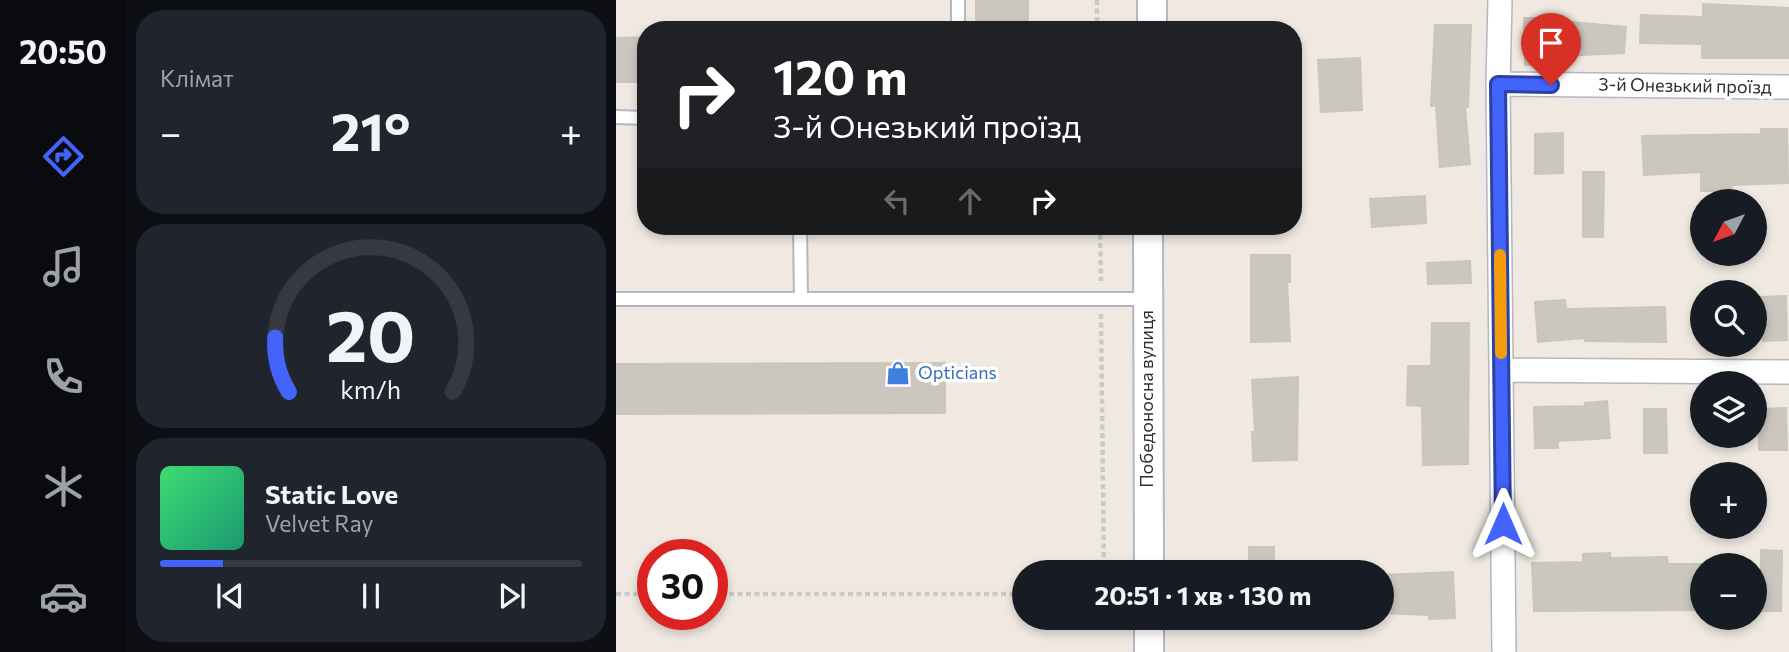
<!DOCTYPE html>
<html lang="uk">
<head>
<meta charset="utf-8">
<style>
	:root { --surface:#171b24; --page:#20242c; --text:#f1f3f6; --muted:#9ea1a6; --line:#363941; --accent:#4264fb }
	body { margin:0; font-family:Commissioner,sans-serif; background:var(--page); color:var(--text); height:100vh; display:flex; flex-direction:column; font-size:26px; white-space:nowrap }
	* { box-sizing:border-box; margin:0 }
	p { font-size:23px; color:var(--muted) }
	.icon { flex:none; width:38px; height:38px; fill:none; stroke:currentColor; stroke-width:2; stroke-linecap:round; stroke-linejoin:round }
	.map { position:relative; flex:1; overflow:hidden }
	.side { display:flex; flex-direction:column; gap:10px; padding:10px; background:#0d0f14; width:490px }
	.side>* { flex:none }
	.hud { position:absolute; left:21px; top:21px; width:665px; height:214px; border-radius:28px; box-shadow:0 4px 10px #0003; background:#202124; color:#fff; overflow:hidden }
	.needle { width:46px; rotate:229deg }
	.tools { position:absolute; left:1074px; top:189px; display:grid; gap:14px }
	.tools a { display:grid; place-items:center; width:77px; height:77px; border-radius:50%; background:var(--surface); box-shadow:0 4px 10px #0003; font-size:35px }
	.speed { position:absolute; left:21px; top:539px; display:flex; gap:14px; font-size:35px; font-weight:700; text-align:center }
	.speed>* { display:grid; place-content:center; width:91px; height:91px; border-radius:50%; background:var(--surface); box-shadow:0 4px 10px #0003; line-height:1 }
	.speed .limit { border:10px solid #d22; background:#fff; color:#111 }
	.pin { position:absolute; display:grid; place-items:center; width:60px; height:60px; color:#fff; margin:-72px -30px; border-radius:50% 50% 50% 0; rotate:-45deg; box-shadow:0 0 7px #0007 }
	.pin .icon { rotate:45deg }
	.me { position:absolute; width:77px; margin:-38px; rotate:0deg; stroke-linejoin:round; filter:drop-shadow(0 0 5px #0008) }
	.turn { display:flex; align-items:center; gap:24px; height:147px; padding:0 21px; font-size:32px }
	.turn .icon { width:91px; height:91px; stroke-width:2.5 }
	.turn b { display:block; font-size:49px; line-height:60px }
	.lanes { display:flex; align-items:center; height:66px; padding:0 21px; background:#0003; justify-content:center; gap:35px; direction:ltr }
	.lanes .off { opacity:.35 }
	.big { font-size:52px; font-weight:700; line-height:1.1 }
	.side .widget { flex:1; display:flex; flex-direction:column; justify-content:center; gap:10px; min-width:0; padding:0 24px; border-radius:28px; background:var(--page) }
	.side .dial { align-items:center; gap:0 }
	.dial svg { height:182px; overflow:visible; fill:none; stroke:var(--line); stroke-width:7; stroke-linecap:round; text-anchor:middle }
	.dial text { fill:var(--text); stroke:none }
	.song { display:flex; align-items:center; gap:21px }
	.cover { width:84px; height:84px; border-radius:10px; background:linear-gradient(135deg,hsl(140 70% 55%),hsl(160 70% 35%)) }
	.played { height:7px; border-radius:4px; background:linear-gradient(90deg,var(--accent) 15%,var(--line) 15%) }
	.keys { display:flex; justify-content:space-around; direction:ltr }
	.heat { display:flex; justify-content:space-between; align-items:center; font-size:38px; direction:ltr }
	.trip { position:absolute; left:396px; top:560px; width:382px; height:70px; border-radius:35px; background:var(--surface); box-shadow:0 4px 10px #0003; font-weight:700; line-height:70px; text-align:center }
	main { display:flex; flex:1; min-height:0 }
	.tabs { display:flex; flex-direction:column; width:126px; justify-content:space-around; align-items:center; background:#090b0e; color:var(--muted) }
	.tabs .icon { width:49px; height:49px }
	.tabs .selected { color:var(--accent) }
	.tabs b { font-size:32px; color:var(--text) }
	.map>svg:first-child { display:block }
	.building { fill:#cbc7bf; stroke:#cbc5ba; stroke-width:2 }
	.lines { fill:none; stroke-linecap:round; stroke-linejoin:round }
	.service-casing { stroke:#b4b7c1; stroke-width:16 }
	.minor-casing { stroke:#b4b7c1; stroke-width:26 }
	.tertiary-casing { stroke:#b4b7c1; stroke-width:32 }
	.path { stroke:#c9c9c9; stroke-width:4.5; stroke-dasharray:5 3.5; stroke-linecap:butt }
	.service { stroke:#fff; stroke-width:12 }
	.minor { stroke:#fff; stroke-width:23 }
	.tertiary { stroke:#fff; stroke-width:28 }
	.route-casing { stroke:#2b41a3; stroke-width:18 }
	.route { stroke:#4264fb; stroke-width:12 }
	.slow { stroke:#f59e0b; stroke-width:12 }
	.labels { text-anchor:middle; stroke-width:7; stroke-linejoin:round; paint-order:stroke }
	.street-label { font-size:18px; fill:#2e2e2e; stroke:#fff }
	.shop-label { font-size:18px; fill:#366cbe; stroke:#fff; text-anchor:start }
</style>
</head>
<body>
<main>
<nav class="tabs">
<b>20:50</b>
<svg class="icon selected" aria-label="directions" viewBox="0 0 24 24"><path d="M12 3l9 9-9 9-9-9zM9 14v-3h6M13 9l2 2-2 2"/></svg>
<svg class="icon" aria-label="music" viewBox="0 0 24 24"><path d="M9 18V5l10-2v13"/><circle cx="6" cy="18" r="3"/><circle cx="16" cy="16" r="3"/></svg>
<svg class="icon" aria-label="phone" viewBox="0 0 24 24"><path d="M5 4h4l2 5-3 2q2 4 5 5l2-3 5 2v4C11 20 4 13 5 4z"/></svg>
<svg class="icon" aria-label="climate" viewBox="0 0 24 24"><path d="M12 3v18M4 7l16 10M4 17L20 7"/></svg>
<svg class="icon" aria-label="car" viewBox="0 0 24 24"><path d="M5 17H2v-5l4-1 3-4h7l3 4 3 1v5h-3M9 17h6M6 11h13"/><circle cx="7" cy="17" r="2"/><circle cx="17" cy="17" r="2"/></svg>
</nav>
<section class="side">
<div class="widget"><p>Клімат</p>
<div class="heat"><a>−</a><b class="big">21°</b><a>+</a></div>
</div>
<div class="widget dial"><svg viewBox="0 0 100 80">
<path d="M14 69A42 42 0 1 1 86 69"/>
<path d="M14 69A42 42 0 0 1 8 45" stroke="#4264fb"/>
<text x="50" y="56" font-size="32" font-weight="700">20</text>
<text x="50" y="72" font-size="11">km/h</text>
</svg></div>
<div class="widget">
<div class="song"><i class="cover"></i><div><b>Static Love</b><p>Velvet Ray</p></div></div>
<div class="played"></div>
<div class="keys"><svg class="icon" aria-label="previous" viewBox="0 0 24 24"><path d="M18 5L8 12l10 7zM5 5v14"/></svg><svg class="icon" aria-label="pause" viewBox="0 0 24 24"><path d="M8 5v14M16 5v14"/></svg><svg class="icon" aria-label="next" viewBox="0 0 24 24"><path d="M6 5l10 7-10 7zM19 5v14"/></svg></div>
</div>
</section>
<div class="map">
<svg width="1173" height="652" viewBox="0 0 1173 652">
	<rect width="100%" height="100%" fill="#efe9e1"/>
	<path class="building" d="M360,0h52v30h-52z
		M1087,4l86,4v50h-87v-14l-62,-1 1,-28 62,2z
		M908,18h36v3l66,6 -2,26 -63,3v9h-36z
		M819,25h36l-3,82h-3l5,57 -30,3 -4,-61h-5z
		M30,37v45h-30v-44z
		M744,58l2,52 -41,2 -3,-52z
		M1145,129h26l1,54 -56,2 -1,6h-30v-19l-57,3 -2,-39 119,-2z
		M947,133v40l-28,1v-40z
		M967,172h21l-1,65h-20z
		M809,196l1,27 -54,4 -2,-28z
		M635,255h39v27h-3l3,59 -39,1z
		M854,261l1,22 -43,1 -1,-21z
		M1170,296l1,44 -24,1 -2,-44z
		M949,300l1,9 99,-2 1,35 -81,-1v-3l-47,4 -3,-40z
		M816,323h37l-1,141 -45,1 -1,-59 -15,-1 1,-39h23z
		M329,363v50l-329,1v-50z
		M682,377l-1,83 -44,1 -1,-29h3l-3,-52z
		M991,401l3,37 -52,3v7h-23l-1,-41 51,-1v-3z
		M1170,408l1,42h-28v-41z
		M1028,409h22l1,44h-23z
		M633,547h25v25h-25z
		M1145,550l21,1 -1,60h-20z
		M994,553v5l57,-1 1,7h35v46l-169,1 -2,-48 51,-1v-8z
		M837,572l2,46 -26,1v-4l-48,-2v-38z"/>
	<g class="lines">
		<g class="service-casing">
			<path id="service" d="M342,30v-30
				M0,117l30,1
				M184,226l1,73
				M0,299h531"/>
		</g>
		<g class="minor-casing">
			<path id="minor" d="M884,0l-2,84 6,568
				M882,84l291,3
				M885,370l288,2"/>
		</g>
		<g class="tertiary-casing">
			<path id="tertiary" d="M536,30v-30
				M532,226l1,346
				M533,618v34"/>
		</g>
		<path class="path" d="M481,0v30
			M484,226l1,55
			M485,314l3,258
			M0,594h37
			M96,594h312"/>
		<use href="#service" class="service"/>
		<use href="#minor" class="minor"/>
		<use href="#tertiary" class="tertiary"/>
	</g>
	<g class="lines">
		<g class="route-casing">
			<path id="route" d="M887,524l-5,-440 53,1"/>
		</g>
		<use href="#route" class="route"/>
		<path class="slow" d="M884,255l1,98"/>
	</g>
	<defs>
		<g id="shop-bare" transform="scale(1.89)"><path d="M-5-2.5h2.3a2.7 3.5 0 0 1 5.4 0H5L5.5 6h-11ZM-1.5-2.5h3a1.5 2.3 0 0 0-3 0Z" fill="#3f7fe0" stroke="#fff" stroke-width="2.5" paint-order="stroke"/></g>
	</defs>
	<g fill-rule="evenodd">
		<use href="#shop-bare" x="282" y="373"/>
	</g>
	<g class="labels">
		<g class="street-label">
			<text transform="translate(1069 86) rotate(1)" y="6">3-й Онезький проїзд</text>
			<text transform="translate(531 399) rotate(-90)" y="6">Победоносна вулиця</text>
		</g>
		<g class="shop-label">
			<text x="302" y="379">Opticians</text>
		</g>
	</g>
</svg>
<div class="tools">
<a><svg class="needle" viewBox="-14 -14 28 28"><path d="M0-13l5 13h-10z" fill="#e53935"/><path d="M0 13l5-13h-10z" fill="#9ea1a6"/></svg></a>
<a><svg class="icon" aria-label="search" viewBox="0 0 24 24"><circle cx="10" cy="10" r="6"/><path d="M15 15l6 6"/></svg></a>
<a><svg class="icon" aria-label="layers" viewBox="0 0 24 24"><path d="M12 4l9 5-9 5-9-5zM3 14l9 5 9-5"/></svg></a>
<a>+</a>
<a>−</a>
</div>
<div class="speed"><div class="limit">30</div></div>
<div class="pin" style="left:935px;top:85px;background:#d93025"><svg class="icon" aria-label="arrive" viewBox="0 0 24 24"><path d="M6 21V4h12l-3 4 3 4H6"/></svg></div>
<svg class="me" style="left:887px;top:524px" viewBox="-20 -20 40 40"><path d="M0-17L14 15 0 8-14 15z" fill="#4264fb" stroke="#fff" stroke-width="4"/></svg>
<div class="trip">20:51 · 1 хв · 130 m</div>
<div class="hud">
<div class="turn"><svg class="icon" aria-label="right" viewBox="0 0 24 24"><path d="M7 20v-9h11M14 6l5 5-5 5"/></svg><div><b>120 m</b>3-й Онезький проїзд</div></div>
<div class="lanes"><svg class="icon off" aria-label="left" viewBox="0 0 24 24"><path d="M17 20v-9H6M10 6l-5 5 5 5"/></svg><svg class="icon off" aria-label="ahead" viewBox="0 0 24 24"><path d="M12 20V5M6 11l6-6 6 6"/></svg><svg class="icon" aria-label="right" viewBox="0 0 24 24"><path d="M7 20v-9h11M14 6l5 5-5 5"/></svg></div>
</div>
</div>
</main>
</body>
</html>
